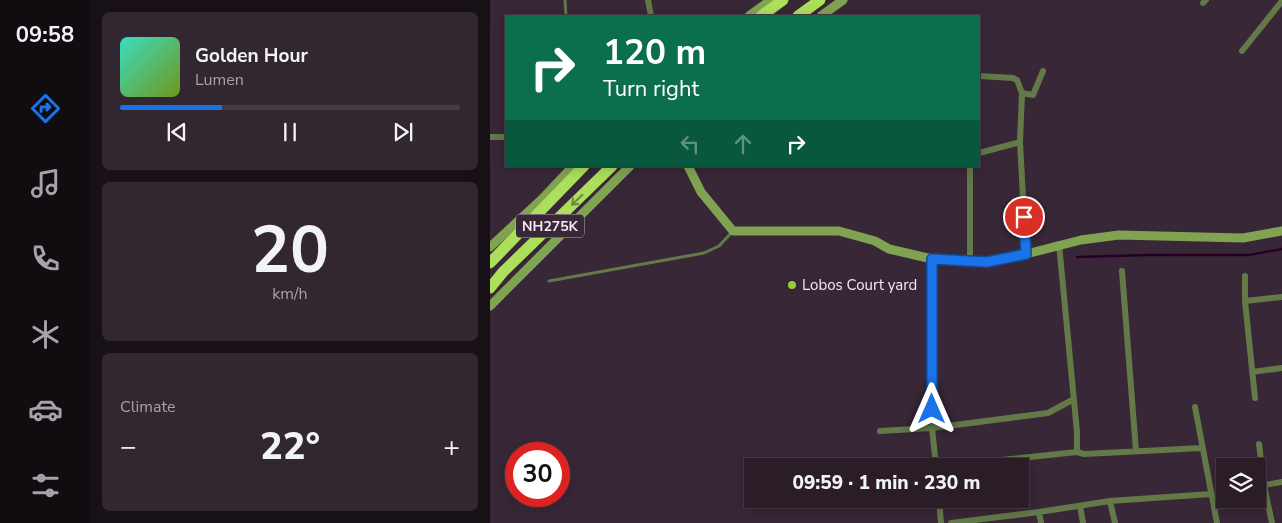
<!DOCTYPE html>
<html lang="en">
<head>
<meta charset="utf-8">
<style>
	:root { --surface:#2a1d28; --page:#322630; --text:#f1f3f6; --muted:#a5a2a8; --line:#463b45; --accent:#1a73e8 }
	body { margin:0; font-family:"Nunito Sans",sans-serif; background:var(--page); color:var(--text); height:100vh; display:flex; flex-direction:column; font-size:19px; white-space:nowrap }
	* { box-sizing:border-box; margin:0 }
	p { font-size:16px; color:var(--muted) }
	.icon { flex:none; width:28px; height:28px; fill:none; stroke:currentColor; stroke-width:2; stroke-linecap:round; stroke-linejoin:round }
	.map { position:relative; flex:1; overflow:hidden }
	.side { display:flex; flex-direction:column; gap:12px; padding:12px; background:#171016; width:400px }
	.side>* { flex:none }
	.hud { position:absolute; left:15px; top:15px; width:475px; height:152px; border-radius:0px; box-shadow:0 2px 12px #0003,0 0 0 1px var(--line); background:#0b6e4f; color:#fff; overflow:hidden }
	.controls { position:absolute; left:726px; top:458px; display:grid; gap:10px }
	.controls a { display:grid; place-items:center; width:50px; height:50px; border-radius:0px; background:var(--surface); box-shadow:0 2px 12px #0003,0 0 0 1px var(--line); font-size:25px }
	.speed { position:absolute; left:15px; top:442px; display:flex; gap:10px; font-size:25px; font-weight:700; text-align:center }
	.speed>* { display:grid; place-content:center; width:65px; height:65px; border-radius:50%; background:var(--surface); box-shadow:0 2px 12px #0003,0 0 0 1px var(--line); line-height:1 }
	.speed .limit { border:8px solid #d22; background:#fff; color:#111 }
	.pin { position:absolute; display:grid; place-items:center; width:42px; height:42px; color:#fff; margin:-21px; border:2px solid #fff; border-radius:50%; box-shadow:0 1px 5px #0007 }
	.me { position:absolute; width:55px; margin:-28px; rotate:0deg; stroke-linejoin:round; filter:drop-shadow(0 0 4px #0008) }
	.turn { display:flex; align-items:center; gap:18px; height:105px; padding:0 15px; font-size:22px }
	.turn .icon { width:65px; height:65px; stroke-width:2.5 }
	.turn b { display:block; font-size:35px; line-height:42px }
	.lanes { display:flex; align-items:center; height:48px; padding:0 15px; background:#0003; justify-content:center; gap:25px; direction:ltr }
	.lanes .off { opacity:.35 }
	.big { font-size:38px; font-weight:800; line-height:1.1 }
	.side .tile { flex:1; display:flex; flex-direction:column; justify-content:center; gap:8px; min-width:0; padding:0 18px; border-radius:8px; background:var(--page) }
	.side .dial { align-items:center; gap:0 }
	.dial b { font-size:65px; line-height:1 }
	.song { display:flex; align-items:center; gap:15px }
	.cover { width:60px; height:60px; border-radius:8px; background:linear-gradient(135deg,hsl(170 70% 55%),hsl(80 70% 35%)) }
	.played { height:5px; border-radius:2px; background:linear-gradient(90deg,var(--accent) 30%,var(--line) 30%) }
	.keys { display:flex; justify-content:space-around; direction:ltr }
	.heat { display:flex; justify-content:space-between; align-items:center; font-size:28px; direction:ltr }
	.trip { position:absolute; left:254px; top:458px; width:285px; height:50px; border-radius:0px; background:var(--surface); box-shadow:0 2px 12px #0003,0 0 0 1px var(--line); font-weight:800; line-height:50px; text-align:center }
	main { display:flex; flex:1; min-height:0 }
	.menu { display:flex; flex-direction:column; width:90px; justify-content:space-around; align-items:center; background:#110c10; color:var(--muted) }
	.menu .icon { width:35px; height:35px }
	.menu .selected { color:var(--accent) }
	.menu b { font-size:22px; color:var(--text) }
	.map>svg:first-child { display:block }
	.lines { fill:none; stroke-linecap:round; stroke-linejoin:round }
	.stream { stroke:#260024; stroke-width:2.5 }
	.lane { stroke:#637947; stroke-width:3 }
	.street { stroke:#637947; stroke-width:6 }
	.secondary { stroke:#80a351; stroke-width:9 }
	.highway { stroke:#ace05b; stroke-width:11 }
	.oneway { stroke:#728448 }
	.route-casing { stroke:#114b97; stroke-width:12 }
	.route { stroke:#1a73e8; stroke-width:9 }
	.poi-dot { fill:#96cc3a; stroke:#382736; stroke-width:2 }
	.labels { text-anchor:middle; stroke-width:5; stroke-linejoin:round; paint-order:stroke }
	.shield { fill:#382736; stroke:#bcafba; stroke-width:1 }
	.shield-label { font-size:14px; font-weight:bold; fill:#f5e9f3 }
	.poi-label { font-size:15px; fill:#f5e9f3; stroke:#382736; text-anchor:start }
</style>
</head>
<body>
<main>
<nav class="menu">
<b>09:58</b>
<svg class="icon selected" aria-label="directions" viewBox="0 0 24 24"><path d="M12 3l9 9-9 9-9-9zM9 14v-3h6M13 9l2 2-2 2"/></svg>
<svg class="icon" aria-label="music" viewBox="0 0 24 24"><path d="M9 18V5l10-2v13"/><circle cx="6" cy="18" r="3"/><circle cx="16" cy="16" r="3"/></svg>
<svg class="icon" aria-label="phone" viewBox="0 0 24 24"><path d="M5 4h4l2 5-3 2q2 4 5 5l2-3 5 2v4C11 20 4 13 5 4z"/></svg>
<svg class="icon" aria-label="climate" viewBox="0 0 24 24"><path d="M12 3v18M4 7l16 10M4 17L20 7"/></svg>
<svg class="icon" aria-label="car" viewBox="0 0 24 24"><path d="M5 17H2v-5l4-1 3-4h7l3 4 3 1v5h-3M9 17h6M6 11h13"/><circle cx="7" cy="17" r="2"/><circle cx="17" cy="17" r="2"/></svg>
<svg class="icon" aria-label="filters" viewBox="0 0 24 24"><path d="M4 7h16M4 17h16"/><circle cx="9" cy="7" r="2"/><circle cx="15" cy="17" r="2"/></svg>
</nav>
<section class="side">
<div class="tile">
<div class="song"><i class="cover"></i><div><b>Golden Hour</b><p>Lumen</p></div></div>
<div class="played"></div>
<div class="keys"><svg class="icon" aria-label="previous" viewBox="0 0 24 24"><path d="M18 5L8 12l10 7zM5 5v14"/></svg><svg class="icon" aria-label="pause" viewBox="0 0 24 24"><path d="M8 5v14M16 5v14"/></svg><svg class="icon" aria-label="next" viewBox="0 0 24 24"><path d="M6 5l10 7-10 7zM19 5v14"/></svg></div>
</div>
<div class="tile dial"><b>20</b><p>km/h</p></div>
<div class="tile"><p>Climate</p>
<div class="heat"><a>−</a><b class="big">22°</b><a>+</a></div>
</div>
</section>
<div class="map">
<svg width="792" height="523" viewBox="0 0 792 523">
	<rect width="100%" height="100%" fill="#382736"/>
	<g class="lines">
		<path class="stream" d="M587,257l71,-2h101l33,-6"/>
		<path class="lane" d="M75,0l1,16
			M59,281l155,-28 15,-7 13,-14"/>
		<path class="street" d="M158,0l3,16
			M713,3l3,-3
			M752,51l40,-50
			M489,76l34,2 4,2 5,13
			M0,137h16
			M489,153l41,-11
			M480,166v96
			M536,254l-6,-112 2,-49 11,2 10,-24
			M442,259v169l4,38
			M632,271l14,180
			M755,276v25l10,97
			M755,301l37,-4
			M762,372l30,-4
			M705,407l22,116
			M390,431l52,-3 116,-15 26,-14
			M769,444l5,41 8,38
			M587,452l7,2 118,-6
			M454,466l133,-14v-20l-18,-188
			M774,485l18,-3
			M449,499l2,24
			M620,501l5,22
			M590,506l3,17
			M549,512l2,11
			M461,523l88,-11 71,-11 101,-7"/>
		<path class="secondary" d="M259,16l22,-16
			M331,16l22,-16
			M198,166l13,26 32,39h106l36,10 14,8 43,10 38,3h17l39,-8 55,-14 38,-5 124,3 39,-7
			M0,247l52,-48 31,-33
			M0,306l140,-140"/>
		<path class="highway" d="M271,16l22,-16
			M308,16l22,-16
			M0,263l94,-97
			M0,288l13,-16 109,-106"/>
	</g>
	<defs><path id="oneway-shaft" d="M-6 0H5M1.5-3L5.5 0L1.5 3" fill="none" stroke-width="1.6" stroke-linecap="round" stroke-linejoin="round" transform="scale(1.25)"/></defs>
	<use class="oneway" href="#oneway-shaft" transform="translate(87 200) rotate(136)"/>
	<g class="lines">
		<g class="route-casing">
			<path id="route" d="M442,409v-150l55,3 39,-8 -2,-37"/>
		</g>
		<use href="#route" class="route"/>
	</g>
	<circle class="poi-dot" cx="302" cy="285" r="5"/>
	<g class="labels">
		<rect class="shield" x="26" y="214.5" width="68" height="23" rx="4"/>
		<g class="shield-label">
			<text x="60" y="231">NH275K</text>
		</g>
		<g class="poi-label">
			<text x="312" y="290">Lobos Court yard</text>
		</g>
	</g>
</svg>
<div class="controls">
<a><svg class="icon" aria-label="layers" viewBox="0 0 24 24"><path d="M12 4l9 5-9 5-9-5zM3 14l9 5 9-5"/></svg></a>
</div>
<div class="speed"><div class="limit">30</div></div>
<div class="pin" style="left:534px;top:217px;background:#d93025"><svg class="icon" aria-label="arrive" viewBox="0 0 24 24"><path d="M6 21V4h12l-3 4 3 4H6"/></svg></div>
<svg class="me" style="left:442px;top:409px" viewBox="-20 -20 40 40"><path d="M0-17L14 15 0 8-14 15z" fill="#1a73e8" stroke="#fff" stroke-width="4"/></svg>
<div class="trip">09:59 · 1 min · 230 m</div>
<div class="hud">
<div class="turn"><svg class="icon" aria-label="right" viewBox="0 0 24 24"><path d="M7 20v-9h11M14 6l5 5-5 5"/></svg><div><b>120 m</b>Turn right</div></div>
<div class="lanes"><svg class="icon off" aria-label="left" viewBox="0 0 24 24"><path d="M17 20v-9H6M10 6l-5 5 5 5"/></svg><svg class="icon off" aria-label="ahead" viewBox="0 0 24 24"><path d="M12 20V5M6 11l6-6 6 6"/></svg><svg class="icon" aria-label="right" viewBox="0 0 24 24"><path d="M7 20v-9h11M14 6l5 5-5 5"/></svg></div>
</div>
</div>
</main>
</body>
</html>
